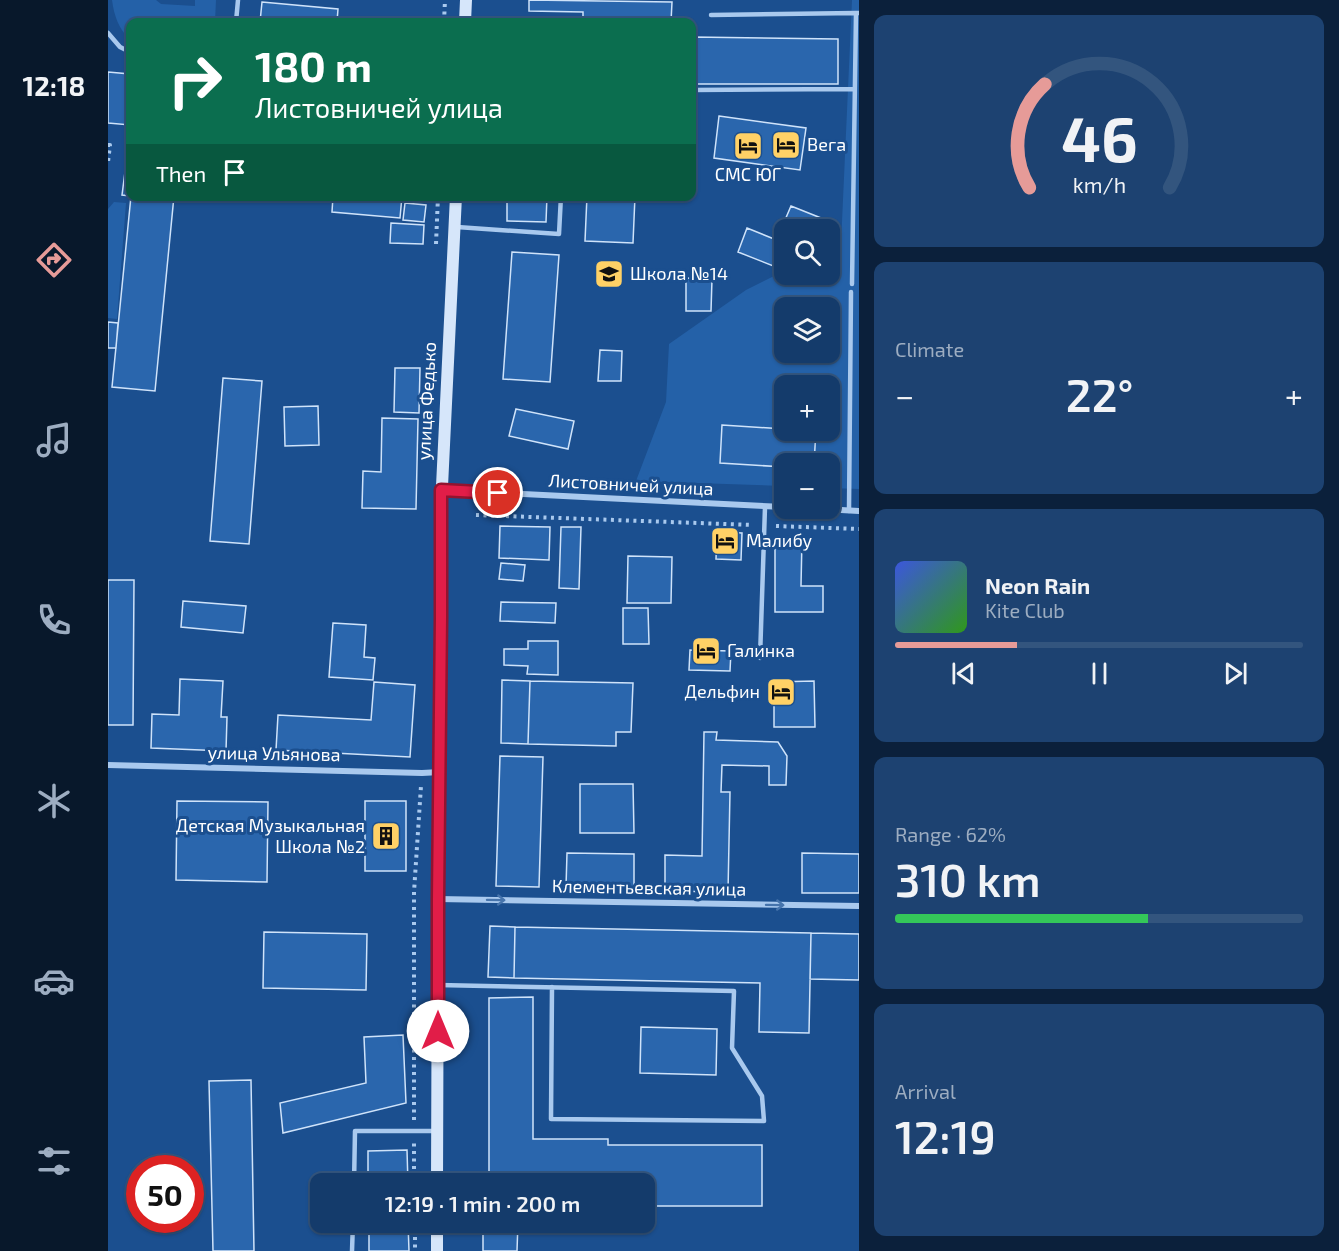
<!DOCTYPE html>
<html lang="en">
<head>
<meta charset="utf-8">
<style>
	:root { --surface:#143b6b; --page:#1d4271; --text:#f1f3f6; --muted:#9dadc1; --line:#33557e; --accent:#e69b98 }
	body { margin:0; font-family:"Exo 2",sans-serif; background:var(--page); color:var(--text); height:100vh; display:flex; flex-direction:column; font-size:22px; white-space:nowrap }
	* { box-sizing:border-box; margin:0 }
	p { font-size:20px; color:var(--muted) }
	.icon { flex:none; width:33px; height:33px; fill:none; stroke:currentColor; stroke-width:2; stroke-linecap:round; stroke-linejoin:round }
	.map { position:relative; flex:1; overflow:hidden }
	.details { display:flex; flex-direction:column; gap:15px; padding:15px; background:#0b203b; width:480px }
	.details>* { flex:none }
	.hud { position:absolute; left:18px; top:18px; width:570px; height:183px; border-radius:12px; box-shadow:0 2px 4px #0004,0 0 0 2px var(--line); background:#0b6e4f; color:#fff; overflow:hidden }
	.fabs { position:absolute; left:666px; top:219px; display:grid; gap:12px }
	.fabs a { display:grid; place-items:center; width:66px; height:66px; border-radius:12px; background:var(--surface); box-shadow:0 2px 4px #0004,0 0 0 2px var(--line); font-size:30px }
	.speed { position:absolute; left:18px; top:1155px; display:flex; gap:12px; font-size:30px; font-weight:700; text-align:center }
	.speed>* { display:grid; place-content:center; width:78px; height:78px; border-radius:50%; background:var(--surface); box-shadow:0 2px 4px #0004,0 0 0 2px var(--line); line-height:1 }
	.speed .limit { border:9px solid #d22; background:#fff; color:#111 }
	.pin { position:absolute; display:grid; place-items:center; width:51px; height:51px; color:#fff; margin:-26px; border:3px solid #fff; border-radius:50%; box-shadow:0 2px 6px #0007 }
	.me { position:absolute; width:66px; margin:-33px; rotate:0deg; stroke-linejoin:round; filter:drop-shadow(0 0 4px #0008) }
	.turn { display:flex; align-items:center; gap:21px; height:126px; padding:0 30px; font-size:27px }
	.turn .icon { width:78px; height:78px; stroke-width:2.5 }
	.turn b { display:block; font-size:42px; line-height:51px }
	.then { display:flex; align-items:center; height:57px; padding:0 30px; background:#0003; gap:12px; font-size:22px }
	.big { font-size:45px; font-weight:600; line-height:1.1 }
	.details .tile { flex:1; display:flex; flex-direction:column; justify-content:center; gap:9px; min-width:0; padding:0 21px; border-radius:12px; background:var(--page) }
	.details .dial { align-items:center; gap:0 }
	.dial svg { height:156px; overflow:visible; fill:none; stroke:var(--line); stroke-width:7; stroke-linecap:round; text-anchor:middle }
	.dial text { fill:var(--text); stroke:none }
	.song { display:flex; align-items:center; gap:18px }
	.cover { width:72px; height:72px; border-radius:9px; background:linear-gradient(135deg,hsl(230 70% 55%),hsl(110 70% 35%)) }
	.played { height:6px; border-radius:3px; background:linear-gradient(90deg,var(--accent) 30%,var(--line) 30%) }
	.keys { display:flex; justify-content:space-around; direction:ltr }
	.heat { display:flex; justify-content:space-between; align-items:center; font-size:33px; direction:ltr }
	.charge { height:9px; border-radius:4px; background:linear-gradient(90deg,#34c759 62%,var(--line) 0) }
	.trip { position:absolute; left:202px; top:1173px; width:345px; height:60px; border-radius:12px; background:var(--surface); box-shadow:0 2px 4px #0004,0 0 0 2px var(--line); font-weight:600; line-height:60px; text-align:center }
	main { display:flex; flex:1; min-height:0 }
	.dock { display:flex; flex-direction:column; width:108px; justify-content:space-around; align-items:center; background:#08182b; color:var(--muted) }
	.dock .icon { width:42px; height:42px }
	.dock .selected { color:var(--accent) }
	.dock b { font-size:27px; color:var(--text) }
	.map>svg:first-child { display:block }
	.green { fill:#2461a8; fill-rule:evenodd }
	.building { fill:#2a66ad; stroke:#cfe3fa; stroke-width:1.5 }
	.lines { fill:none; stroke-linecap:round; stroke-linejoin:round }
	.path { stroke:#a9c9ee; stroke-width:4; stroke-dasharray:3 4.5; stroke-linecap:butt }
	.lane { stroke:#a9c9ee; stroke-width:4.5 }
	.street { stroke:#a9c9ee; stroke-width:6 }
	.secondary { stroke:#d6e6fa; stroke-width:12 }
	.oneway { stroke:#4674ac }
	.route-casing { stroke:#92132f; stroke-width:15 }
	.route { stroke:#e11d48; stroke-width:10 }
	.labels { text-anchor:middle; stroke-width:6; stroke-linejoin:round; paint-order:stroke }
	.poi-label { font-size:18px; fill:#fff; stroke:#1b4f8f; text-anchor:start }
	.street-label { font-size:18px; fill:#fff; stroke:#1b4f8f }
</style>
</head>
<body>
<main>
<nav class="dock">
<b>12:18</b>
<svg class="icon selected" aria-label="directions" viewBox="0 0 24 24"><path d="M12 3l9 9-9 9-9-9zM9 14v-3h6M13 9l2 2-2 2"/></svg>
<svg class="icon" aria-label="music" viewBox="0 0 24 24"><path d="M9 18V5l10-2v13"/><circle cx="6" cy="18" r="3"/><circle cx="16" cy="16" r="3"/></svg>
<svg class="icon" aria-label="phone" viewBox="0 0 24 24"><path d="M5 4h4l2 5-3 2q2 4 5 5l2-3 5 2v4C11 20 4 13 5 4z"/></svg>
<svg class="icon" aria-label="climate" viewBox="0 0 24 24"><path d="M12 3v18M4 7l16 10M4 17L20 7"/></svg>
<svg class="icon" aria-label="car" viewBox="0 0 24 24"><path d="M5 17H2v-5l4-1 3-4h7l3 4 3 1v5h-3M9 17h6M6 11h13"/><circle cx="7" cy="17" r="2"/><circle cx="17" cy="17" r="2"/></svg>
<svg class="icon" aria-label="filters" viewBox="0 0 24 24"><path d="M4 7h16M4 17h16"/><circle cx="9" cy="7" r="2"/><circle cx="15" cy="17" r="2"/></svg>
</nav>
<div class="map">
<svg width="751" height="1251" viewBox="0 0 751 1251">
	<rect width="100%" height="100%" fill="#1b4f8f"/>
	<path class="green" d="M4,0h44l5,4 34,2v-6h21l-1,22h-85v18c-11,-11 -16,-24 -18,-40z
		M744,0h7v489l-29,-1v-24h-46v22l-148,-5 30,-79 3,-58 77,-54 38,-19v3h46v-24l11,-6zM676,308h46v44h-46zM676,386h46v44h-46z
		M6,202l12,1 -9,116 -9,-1v-109z"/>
	<path class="building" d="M421,0l143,2 -1,20h-88v-10l-54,-1z
		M154,2l76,7 -1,13h-77z
		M584,37l146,2v45h-146z
		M0,72l22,2v51l-22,-2z
		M611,116l87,12 -6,42 -86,-12z
		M17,172l5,1v23l-8,-1z
		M23,196h43l-19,195 -43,-4z
		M225,196h69l-2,22 -68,-6z
		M399,196h40l-1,26 -39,-1z
		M479,196h48l-2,47 -48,-2z
		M297,203l21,2 -2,17 -21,-2z
		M683,206l30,12 -5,12h-32v6l-5,-2z
		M283,223l33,2 -1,19 -33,-1z
		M639,228l37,15v17l-3,9 -43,-17z
		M404,252l47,3 -9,127 -47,-3z
		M578,278l26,1 -1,32h-25z
		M0,322l10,1 -2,25h-8z
		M492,350l22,1 -1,30h-23z
		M287,368h25l-1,45 -25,-1z
		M115,378l39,3 -13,163 -39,-3z
		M210,406l1,39 -34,1 -1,-39z
		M408,409l58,12 -6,28 -59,-13z
		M274,418l36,1 -2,90 -54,-1 1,-37 18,1z
		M614,425l62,4v1h32l-2,34h-30v3l-64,-4z
		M392,526l50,1 -1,33 -50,-2z
		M453,527h20l-2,62 -20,-1z
		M609,532l25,1 -1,27 -25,-1z
		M667,539h27l-1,47h22v26h-48z
		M520,556l44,1 -1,46h-44z
		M393,563l24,2 -2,16 -24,-2z
		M0,580h26l-1,145h-25z
		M75,601l63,5 -3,27 -62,-6z
		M393,602l55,1 -1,20 -55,-2z
		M515,608h25l1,36h-26z
		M225,623l33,2 -2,32 11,1 -2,22 -44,-3z
		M420,641h30v34l-31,-1 1,-8 -24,-1v-16h24z
		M582,650l41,1 -1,20 -41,-1z
		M72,679l43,2 -2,36h6l-1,34 -75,-3 1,-34 27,1z
		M394,680l28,1 -2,63 -27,-1z
		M422,681l103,2 -2,49h-15v14l-88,-2z
		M706,681l1,46h-41v-45z
		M266,682l41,3 -5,72 -134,-7 2,-35 93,5z
		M596,732h13l-1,8 62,2 9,14 -1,29h-17v-19l-47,-1 -1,27h9l-2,100 -63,-1v-36l37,1z
		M392,756l43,1 -4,130 -43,-1z
		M472,784h53l1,49h-54z
		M69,801l91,1 -1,80 -91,-2z
		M257,801h41v70h-41z
		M459,853l67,1v33h-68z
		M694,853l57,1v39h-57z
		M382,926l25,1 -1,51 -26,-1z
		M407,927l296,6 -2,100 -50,-1 1,-49 -246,-5z
		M156,932l103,2 -1,56 -103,-2z
		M703,933l48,1v46l-49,-1z
		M425,997v142h75v6h154v61h-117v-22h-62v-7h-48l-1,5h-45v-184z
		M533,1027l76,2 -1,46 -76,-2z
		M295,1035l3,68 -123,30 -3,-30 86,-20 -2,-46z
		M143,1080l3,171h-41l-4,-170z
		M299,1150l1,34h-40v-33z
		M261,1222h39l1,29h-40z
		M375,1222h35l-1,29h-34z"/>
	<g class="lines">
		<path class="path" d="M336,22l1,-22
			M0,145h2l-2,17
			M328,244l2,-48
			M368,515l277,10
			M668,526l83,3
			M306,1120v-228l7,-106
			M306,1184v-42
			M307,1222v29"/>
		<path class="lane" d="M603,15l145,-2
			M128,22l2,-22
			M0,33l12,14 10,5
			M584,90l162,-1
			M349,227l102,7 2,-38
			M744,284l4,-271h3
			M741,511l2,-219
			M652,658l5,-151
			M330,985l296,6 -2,57 30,48 2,25 -213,-2 1,-132
			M246,1184l1,-53h80
			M244,1251l1,-29"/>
		<path class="street" d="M333,490l343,17
			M697,508l54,3
			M0,765l314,8 18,-1
			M330,899l421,7"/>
		<path class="secondary" d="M357,22l1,-22
			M329,1184l1,-285 3,-281 -1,-90 16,-332
			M329,1251v-29"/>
	</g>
	<defs><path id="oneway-shaft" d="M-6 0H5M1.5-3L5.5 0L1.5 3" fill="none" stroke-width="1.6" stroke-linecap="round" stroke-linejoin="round" transform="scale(1.5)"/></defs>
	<g class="oneway">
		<use href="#oneway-shaft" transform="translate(388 900) rotate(1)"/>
		<use href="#oneway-shaft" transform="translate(667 905) rotate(1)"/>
	</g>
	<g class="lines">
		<g class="route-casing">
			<path id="route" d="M330,1031v-132l3,-281v-128l57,3"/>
		</g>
		<use href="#route" class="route"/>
	</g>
	<defs>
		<g id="hotel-square" transform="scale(1.5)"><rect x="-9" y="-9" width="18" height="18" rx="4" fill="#ffd166" stroke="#1b4f8f"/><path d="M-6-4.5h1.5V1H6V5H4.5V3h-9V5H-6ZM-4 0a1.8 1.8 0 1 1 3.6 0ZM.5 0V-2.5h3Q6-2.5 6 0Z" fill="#111"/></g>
		<g id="school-square" transform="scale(1.5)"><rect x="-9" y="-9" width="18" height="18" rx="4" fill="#ffd166" stroke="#1b4f8f"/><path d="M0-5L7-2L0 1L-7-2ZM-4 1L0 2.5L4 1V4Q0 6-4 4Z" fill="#111"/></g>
		<g id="building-square" transform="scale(1.5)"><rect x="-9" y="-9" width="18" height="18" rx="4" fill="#ffd166" stroke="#1b4f8f"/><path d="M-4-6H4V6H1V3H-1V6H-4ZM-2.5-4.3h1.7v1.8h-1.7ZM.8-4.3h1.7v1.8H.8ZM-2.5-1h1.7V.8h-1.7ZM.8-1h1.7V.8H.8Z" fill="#111"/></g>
	</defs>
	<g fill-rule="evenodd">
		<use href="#hotel-square" x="678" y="145"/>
		<use href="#hotel-square" x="640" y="146"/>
		<use href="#school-square" x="501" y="274"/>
		<use href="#hotel-square" x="617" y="541"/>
		<use href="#hotel-square" x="598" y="651"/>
		<use href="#hotel-square" x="673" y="692"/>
		<use href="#building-square" x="278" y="836"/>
	</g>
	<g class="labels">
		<g class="poi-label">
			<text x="699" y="151">Вега</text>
			<text x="640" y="181" text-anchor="middle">СМС ЮГ</text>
			<text x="522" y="280">Школа №14</text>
			<text x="638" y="547">Малибу</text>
			<text x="619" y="657">Галинка</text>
			<text x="652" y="698" text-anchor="end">Дельфин</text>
			<text x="257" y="832" text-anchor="end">Детская Музыкальная<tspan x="257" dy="21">Школа №2</tspan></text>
		</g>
		<g class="street-label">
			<text transform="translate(319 401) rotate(-87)" y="6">улица Федько</text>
			<text transform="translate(523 485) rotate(3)" y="6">Листовничей улица</text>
			<text transform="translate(166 754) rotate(1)" y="6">улица Ульянова</text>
			<text transform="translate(541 888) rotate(1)" y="6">Клементьевская улица</text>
		</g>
	</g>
</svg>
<div class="fabs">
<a><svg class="icon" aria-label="search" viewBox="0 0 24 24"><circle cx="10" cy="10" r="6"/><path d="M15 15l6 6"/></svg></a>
<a><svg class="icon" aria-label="layers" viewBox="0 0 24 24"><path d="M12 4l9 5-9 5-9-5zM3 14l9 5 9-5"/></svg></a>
<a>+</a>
<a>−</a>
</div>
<div class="speed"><div class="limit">50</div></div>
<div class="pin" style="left:390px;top:493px;background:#d93025"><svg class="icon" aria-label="arrive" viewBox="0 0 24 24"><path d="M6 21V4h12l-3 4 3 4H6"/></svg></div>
<svg class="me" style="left:330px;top:1031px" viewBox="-20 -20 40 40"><circle r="19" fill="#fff"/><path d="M0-13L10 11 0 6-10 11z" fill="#e11d48"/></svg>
<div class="trip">12:19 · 1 min · 200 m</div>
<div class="hud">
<div class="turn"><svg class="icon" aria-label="right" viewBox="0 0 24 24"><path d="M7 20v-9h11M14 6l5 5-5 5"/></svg><div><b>180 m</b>Листовничей улица</div></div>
<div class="then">Then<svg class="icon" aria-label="arrive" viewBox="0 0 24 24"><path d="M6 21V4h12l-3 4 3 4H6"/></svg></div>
</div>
</div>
<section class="details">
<div class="tile dial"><svg viewBox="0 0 100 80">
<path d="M14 69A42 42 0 1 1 86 69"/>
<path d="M14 69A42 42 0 0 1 22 16" stroke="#e69b98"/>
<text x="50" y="56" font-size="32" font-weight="700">46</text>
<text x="50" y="72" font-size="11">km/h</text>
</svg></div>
<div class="tile"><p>Climate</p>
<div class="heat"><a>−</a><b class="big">22°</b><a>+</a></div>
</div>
<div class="tile">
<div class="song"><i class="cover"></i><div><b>Neon Rain</b><p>Kite Club</p></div></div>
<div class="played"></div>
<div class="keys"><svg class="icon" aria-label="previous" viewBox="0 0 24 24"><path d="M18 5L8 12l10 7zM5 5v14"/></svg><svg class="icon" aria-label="pause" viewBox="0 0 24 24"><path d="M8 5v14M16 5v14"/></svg><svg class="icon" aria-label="next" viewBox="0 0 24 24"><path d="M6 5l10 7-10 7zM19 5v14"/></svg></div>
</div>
<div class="tile"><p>Range · 62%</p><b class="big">310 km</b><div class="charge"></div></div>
<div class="tile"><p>Arrival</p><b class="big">12:19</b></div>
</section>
</main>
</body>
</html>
